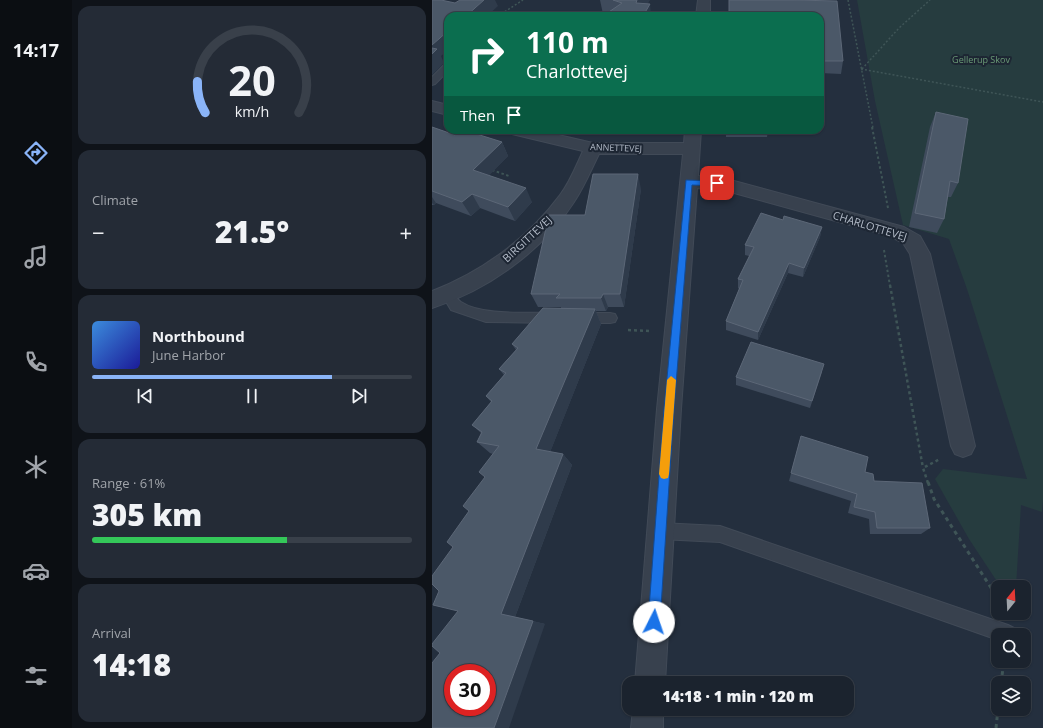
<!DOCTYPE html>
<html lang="en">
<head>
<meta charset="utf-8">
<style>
	:root { --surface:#1b232e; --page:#242b36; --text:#f1f3f6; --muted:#a0a4aa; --line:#39404a; --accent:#8ab4f8 }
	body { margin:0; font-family:"Open Sans",sans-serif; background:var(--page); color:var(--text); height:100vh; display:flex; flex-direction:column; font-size:15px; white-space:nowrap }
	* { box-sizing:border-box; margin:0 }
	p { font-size:13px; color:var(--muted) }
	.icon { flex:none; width:22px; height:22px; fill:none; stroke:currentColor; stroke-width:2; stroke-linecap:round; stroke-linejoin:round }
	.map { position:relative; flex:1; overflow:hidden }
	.sheet { display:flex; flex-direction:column; gap:6px; padding:6px; background:#0f1319; width:360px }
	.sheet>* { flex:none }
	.banner { position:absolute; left:12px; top:12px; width:380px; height:122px; border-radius:12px; box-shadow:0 1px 3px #0004,0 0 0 1px var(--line); background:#0b6e4f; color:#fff; overflow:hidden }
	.needle { width:26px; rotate:18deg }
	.controls { position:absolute; left:559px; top:580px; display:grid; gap:8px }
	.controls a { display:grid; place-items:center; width:40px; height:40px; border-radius:8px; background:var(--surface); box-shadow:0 1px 3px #0004,0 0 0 1px var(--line); font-size:20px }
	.speed { position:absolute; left:12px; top:664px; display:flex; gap:8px; font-size:20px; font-weight:700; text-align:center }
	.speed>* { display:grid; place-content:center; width:52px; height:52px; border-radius:50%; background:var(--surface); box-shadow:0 1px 3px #0004,0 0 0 1px var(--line); line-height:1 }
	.speed .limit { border:6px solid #d22; background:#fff; color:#111 }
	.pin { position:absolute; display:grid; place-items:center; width:34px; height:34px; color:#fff; margin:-17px; border-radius:8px; box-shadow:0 2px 6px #0006 }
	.me { position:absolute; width:44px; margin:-22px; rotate:4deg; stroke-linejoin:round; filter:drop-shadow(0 0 3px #0008) }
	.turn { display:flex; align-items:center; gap:14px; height:84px; padding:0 16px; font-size:18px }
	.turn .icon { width:52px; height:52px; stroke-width:2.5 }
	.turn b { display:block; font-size:28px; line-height:34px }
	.then { display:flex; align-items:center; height:38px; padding:0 16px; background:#0003; gap:8px; font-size:15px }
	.big { font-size:30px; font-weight:800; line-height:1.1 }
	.sheet .widget { flex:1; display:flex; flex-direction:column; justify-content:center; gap:6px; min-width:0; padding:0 14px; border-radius:12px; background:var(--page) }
	.sheet .dial { align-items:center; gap:0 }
	.dial svg { height:104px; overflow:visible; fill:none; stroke:var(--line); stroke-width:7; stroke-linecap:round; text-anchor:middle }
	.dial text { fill:var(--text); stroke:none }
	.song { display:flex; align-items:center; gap:12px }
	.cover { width:48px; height:48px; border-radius:6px; background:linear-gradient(135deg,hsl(210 70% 55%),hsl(240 70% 35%)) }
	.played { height:4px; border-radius:2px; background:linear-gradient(90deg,var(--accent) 75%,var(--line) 75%) }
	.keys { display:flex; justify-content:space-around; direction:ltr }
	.heat { display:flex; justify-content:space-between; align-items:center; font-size:22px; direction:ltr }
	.charge { height:6px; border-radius:3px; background:linear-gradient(90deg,#34c759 61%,var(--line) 0) }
	.trip { position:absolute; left:190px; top:676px; width:232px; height:40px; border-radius:12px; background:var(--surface); box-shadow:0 1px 3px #0004,0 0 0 1px var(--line); font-weight:800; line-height:40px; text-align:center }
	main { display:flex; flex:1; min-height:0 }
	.menu { display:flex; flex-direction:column; width:72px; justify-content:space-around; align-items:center; background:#0b0e12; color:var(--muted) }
	.menu .icon { width:28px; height:28px }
	.menu .on { color:var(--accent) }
	.menu b { font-size:18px; color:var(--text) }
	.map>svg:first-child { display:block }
	.green { fill:#263c3f }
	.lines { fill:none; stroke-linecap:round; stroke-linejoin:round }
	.service-casing { stroke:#414a57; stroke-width:2 }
	.minor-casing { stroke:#414a57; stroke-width:2 }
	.path-far3 { stroke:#3f5557; stroke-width:1.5; stroke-dasharray:2 2; stroke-linecap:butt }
	.path-far2 { stroke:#3f5557; stroke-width:2; stroke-dasharray:2.5 2.5; stroke-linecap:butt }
	.path-far1 { stroke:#3f5557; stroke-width:2.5; stroke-dasharray:3 3; stroke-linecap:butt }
	.path { stroke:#3f5557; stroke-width:3; stroke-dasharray:4 4; stroke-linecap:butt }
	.service { fill:#38414e; fill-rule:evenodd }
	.minor { fill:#38414e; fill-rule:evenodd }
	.wall { fill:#3f4b5c }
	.shaded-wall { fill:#2f3b4b }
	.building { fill:#4b5868; stroke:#5c6777; fill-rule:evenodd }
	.route { fill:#1a73e8; stroke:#114b97 }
	.slow { fill:#f59e0b }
	.labels { text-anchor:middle; stroke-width:4; stroke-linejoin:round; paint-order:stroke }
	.far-park-label { font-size:9px; fill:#6b9a76; stroke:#1d2633 }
	.far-street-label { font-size:9px; fill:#b4bcc9; stroke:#1d2633 }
	.street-label { font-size:11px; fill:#b4bcc9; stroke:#1d2633 }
</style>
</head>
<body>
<main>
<nav class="menu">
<b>14:17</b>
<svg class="icon on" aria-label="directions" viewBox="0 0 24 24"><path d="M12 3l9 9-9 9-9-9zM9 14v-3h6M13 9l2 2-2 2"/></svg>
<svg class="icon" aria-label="music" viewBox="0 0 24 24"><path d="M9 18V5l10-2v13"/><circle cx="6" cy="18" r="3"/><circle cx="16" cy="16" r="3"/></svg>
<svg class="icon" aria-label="phone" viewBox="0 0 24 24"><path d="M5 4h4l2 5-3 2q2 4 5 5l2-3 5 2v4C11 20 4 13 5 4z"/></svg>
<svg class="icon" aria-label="climate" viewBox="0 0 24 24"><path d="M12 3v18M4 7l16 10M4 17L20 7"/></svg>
<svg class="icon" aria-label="car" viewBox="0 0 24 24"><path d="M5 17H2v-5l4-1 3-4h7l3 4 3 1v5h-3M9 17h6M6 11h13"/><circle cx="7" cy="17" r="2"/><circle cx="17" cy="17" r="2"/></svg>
<svg class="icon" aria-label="filters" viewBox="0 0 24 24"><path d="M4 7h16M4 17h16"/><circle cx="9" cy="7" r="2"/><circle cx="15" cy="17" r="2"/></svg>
</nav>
<section class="sheet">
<div class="widget dial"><svg viewBox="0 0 100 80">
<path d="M14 69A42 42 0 1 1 86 69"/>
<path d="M14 69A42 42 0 0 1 8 45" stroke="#8ab4f8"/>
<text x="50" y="56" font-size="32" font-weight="700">20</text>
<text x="50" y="72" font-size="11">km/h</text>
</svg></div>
<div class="widget"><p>Climate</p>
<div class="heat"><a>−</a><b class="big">21.5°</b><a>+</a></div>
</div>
<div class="widget">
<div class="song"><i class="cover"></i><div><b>Northbound</b><p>June Harbor</p></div></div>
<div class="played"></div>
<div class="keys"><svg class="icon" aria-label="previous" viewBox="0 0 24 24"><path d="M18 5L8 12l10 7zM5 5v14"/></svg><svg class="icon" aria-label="pause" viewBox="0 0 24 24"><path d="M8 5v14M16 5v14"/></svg><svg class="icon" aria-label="next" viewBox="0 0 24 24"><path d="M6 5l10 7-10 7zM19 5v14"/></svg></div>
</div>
<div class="widget"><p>Range · 61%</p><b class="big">305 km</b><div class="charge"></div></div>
<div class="widget"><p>Arrival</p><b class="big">14:18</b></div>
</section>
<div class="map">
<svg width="611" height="728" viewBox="0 0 611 728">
	<rect width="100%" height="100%" fill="#242f3e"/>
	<path class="green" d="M425,0h186v500l-1,12 -21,-7 -5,82 -16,-1 -31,-47 -34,-60 8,-10 84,10 -60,-190 -18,-50 -46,-14 -28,-124z"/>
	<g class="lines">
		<g class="service-casing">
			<path id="service" d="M16,63v8l-13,13 -3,1v-8l13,-13z
				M16,290c7,2 8,9 13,12 21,14 68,10 93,11l5,1 2,4 -2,4 -5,1 -68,-1 -35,-12 -9,-15 1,-4z
				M148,313h30l5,1 2,4 -2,4 -5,1h-30l-5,-1 -2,-4 2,-4z
				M228,523l60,3 288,99 6,3 3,6 -19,1v5l-278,-98 -60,-3 -6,-2 -2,-6 2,-6z"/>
		</g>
		<g class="minor-casing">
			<path id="minor" d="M266,0h12v16h-14z
				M0,101l16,4v10l-16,-4z
				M78,130h27l56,13h91l1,-13h16l-3,46 25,2 181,49 16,9 10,18 45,192 -4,8 -8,3 -8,-3 -4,-8 -41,-192 -7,-11 -13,-7 -167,-46 -26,-2 -16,221 -16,274h-30l22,-274 26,-255h-84c-8,16 -15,33 -25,48 -32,50 -87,88 -142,106v-17c50,-19 96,-53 128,-96 10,-13 16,-29 23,-44l-71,-17z
				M201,709h30v19h-32z"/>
		</g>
		<path class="path-far3" d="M416,0l25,128
			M66,16l25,-16
			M429,69l182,33
			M430,69l37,-41 31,-28"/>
		<path class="path-far2" d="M440,127l16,81
			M60,170l17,6
			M452,250l6,36"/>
		<path class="path-far1" d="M458,285l33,183
			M196,330l21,1
			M496,483l-5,-15 17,-9"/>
		<path class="path" d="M496,482l6,17 61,95 3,8
			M569,683l3,-22
			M564,728l2,-19"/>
		<use href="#service" class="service"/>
		<use href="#minor" class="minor"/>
	</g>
	<path class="wall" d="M168,0h50l-44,14h-3z
		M388,16l23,45 -2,13 -21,-1z
		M504,112l22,71 -7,14h-3l-4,22 -7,14 -28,-6 21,-100z
		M0,127l23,8 47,7 6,14 -19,19 43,27 -17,19 -35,-13 -9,8 -35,-13 -2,2h-2z
		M294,130h42l-1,7h-41z
		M209,189l-17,118h-16l-2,4h-10l5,13 -51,128 13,2 9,11 -57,152 30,7 -105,29 18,-42 -19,-20 14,-44 32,-70 8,-23 -3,-1 -13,-11 4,-9 -9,-8 19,-23 -5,-6 18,-21 -5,-6 17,-19 -4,-6 49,-35v-2h-23l-7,-13 54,-79z
		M351,220l39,7 -2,10 -17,40 -15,-4 -30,67 -32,-10v-9l13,-32 -1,-1v-9l11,-23 -4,-1v-10z
		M390,372l-12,36 -74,-23v-8z
		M369,436l64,36 9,9 56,47 -9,6h-51l-1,-15 -21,-6 3,-12 -62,-20z"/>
	<path class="shaded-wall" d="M52,0h11l3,6 -11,10h-21z
		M205,0h13l-9,16 -5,-13z
		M218,4l1,12h-8z
		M16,31v19l-7,6 3,7 -12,12v-30z
		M70,142l6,14 -27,28 -8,-14z
		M206,174l3,15 -17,118 -4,-13z
		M94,188l6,14 -17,19 -7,-14z
		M40,194l8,14 -9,8 -9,-14z
		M0,197l4,6 -2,2 -2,-2z
		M390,227l-2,10 -17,40 1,-9z
		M357,263l-1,10 -30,67v-8z
		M171,294l5,13 -2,4 -5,-13z
		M163,309l6,15 -54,136 -11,-11z
		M131,454l9,11 -57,152 -14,-3z
		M101,621l12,3 -36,104h-15z"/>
	<path class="building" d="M0,0h9l14,3 5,-3h24l-18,16h-18v15l-16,14z
		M181,0h24l-1,3 14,1 -7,12h-40l19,-13z
		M297,0h65l43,1 6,60h-23v-45h-91z
		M0,48l5,1 -5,5z
		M504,112l32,7 -10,64 -8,-2 -6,38 -29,-6z
		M0,127l23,8 5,-5h4l38,12 -29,28 53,18 -18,19 -36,-13 -10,8 -30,-11z
		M161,174h45l-18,120h-17l-2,4h-45l4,-4h-29l18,-79h36z
		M329,213l22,7 1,-4 38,11 -18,41 -15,-5 -31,69 -32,-11 17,-41 -5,-1 16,-32 -9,-2z
		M111,308l52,1 -59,140 27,5 -62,160 32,7 -39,107h-62v-65l8,-10 -8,-7v-2l26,-33 -25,-6 6,-14 -7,-7v-8l21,-29 -6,-5 22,-31 -6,-5 22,-29 -6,-5 20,-26 -22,-4 5,-10 -10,-7 20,-24 -6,-5 20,-23 -7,-4 19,-21 -6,-4zM21,673h34v34h-34z
		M319,342l73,22 -12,37 -76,-24z
		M369,436l67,21 -3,15 8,2 1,7 48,2 8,45h-53l-2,-16 -21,-5 3,-13 -66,-21z"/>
	<path class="route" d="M254,180l31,1 4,2 -4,3 -25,-1 -18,224 -14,213 -2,4 -4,2 -4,-2 -2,-4 16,-213z"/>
	<path class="slow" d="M239,376l5,4 -7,94 -1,4 -4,1 -3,-1 -2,-4 8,-94z"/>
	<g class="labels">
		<g class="far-park-label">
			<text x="549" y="63">Gellerup Skov</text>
		</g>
		<g class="far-street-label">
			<text transform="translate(184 148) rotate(2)" y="3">ANNETTEVEJ</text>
		</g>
		<g class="street-label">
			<text transform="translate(438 226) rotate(17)" y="4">CHARLOTTEVEJ</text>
			<text transform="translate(95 239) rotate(-43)" y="4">BIRGITTEVEJ</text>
		</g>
	</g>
</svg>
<div class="controls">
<a><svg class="needle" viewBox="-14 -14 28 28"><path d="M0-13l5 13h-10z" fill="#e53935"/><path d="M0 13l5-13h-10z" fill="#a0a4aa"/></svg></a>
<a><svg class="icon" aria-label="search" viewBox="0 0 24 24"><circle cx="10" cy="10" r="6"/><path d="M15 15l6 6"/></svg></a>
<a><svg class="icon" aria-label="layers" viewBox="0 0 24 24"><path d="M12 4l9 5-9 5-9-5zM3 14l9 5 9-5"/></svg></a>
</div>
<div class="speed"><div class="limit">30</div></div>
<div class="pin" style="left:285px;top:183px;background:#d93025"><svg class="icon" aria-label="arrive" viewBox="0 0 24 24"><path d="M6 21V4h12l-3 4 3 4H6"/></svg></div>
<svg class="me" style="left:222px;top:622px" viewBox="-20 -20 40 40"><circle r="19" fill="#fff"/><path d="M0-13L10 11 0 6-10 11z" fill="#1a73e8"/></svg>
<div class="trip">14:18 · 1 min · 120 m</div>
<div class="banner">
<div class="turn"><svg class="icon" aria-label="right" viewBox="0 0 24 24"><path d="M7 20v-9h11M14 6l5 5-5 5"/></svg><div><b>110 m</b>Charlottevej</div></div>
<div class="then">Then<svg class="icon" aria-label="arrive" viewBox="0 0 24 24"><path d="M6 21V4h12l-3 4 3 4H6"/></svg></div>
</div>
</div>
</main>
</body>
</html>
